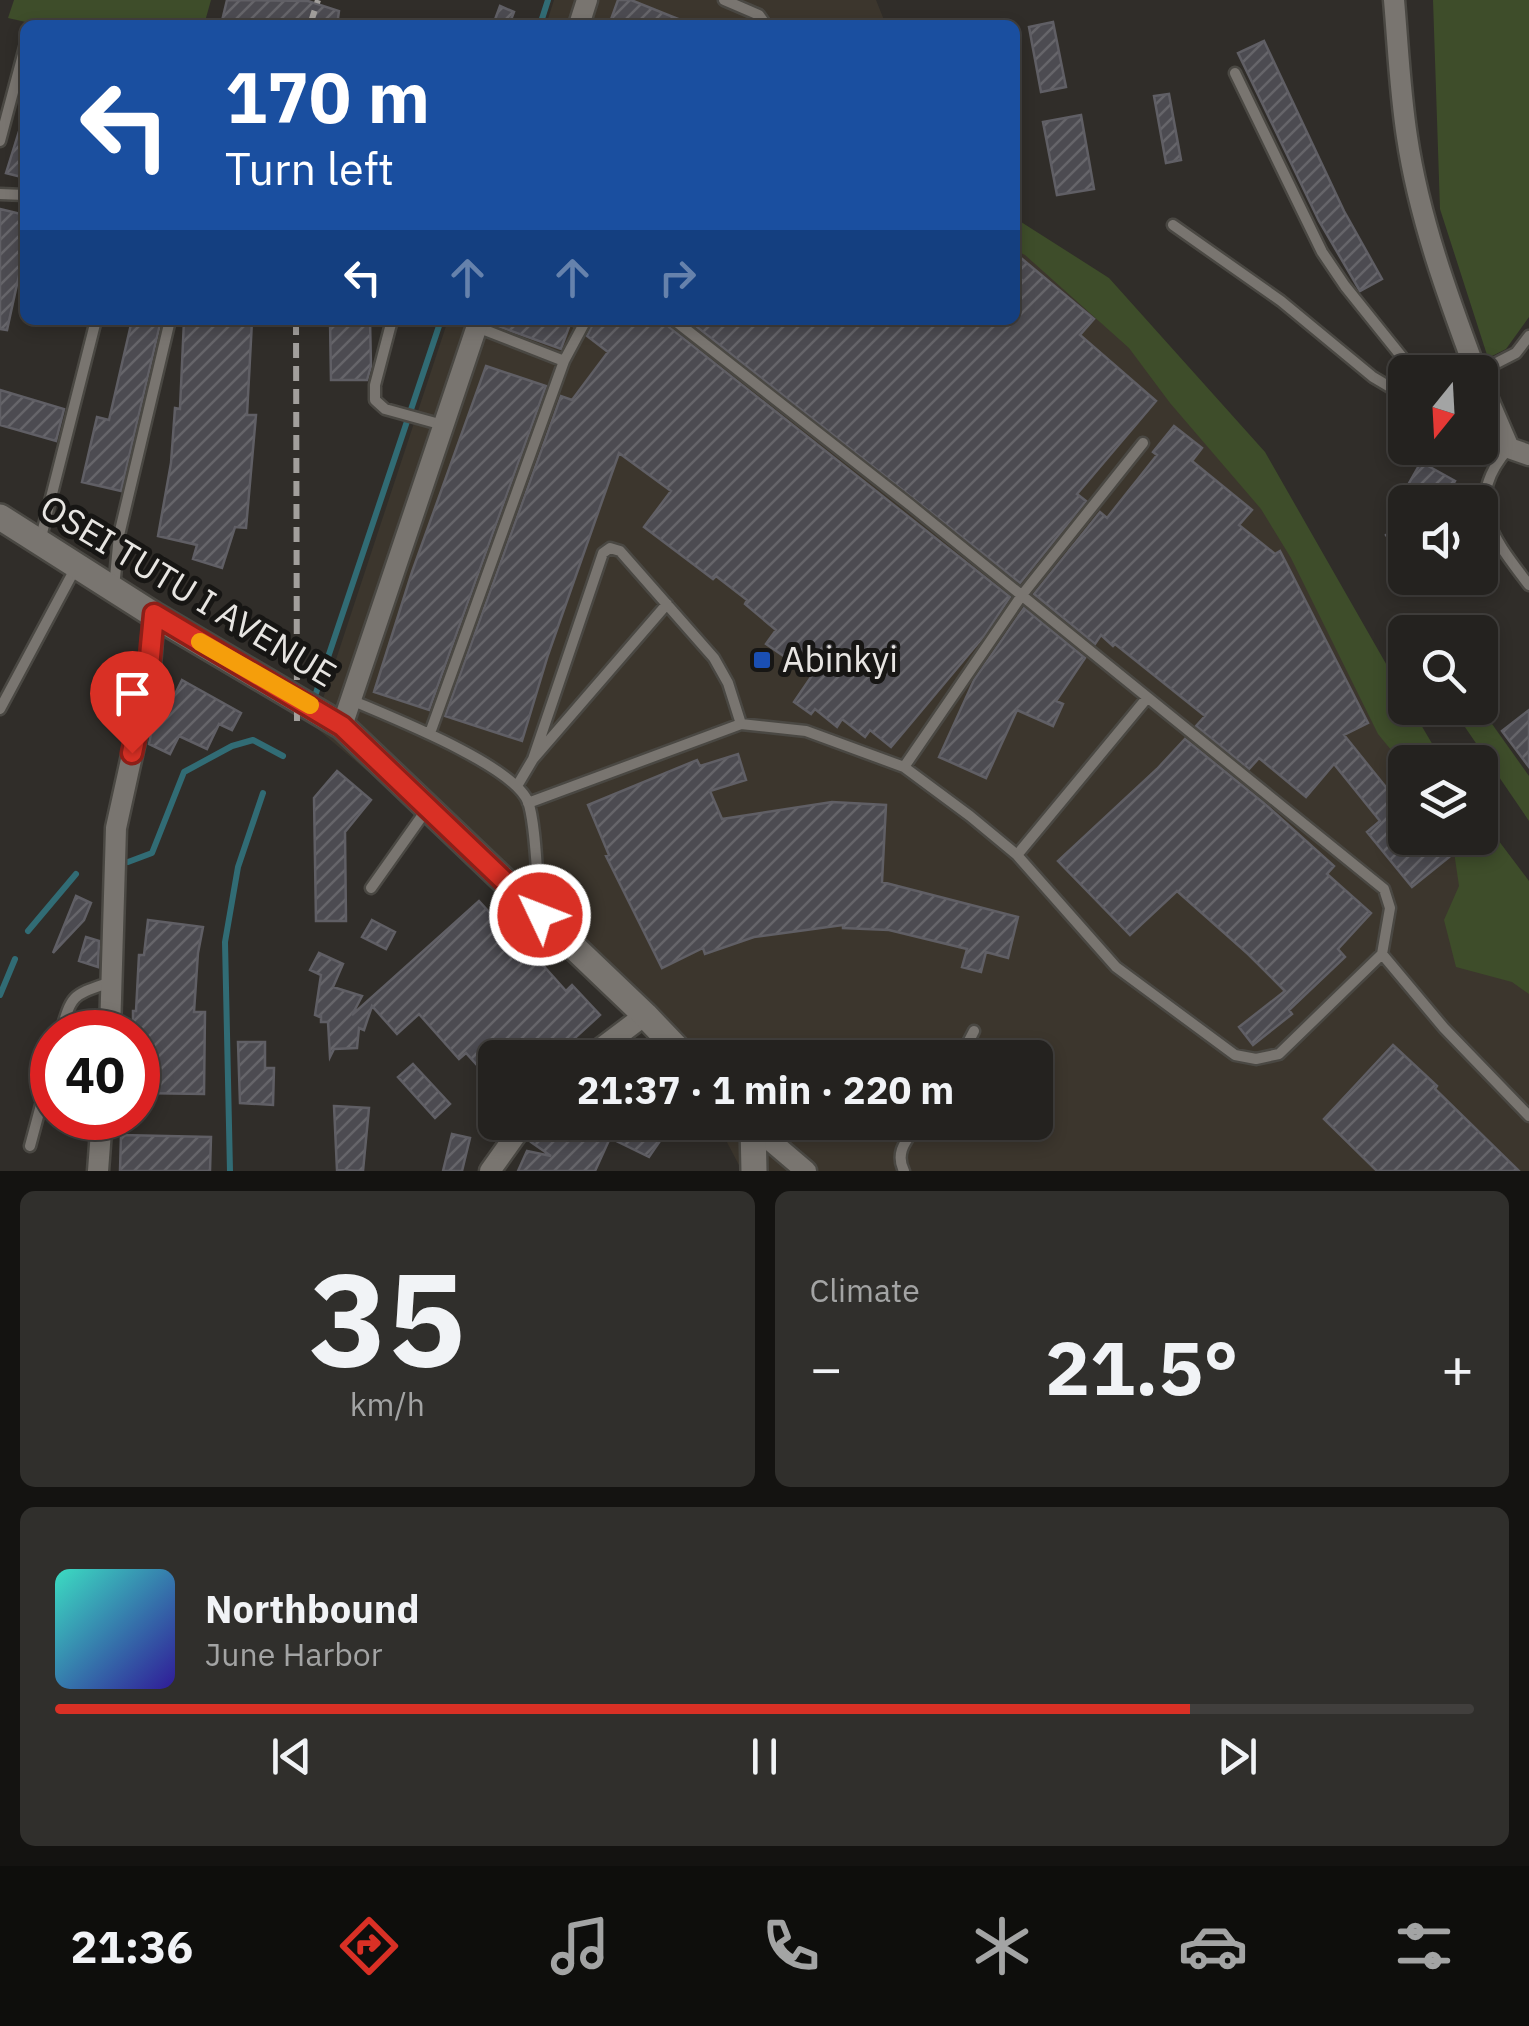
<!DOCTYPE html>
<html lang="en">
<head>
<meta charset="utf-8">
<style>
	:root { --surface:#24221f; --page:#302f2c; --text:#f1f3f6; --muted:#a3a4a4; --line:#413f3d; --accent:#d93025 }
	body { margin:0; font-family:"IBM Plex Sans",sans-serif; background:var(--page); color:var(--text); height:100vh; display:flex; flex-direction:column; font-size:38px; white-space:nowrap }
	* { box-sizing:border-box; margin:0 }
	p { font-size:32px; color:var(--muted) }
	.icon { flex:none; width:55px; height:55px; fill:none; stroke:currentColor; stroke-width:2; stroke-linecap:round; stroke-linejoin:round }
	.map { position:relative; height:1171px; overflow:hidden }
	.drawer { display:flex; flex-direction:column; gap:20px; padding:20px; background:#141311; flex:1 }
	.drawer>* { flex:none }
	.hud { position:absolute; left:20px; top:20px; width:1000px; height:305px; border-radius:15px; box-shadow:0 5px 15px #0003,0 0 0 2px var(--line); background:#1a4fa0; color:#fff; overflow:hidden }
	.needle { width:65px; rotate:198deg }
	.controls { position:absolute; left:1388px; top:355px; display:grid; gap:20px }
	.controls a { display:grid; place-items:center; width:110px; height:110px; border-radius:15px; background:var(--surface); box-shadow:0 5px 15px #0003,0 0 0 2px var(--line); font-size:50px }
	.speed { position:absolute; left:30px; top:1010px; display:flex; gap:20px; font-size:50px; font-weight:700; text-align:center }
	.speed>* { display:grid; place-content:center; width:130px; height:130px; border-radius:50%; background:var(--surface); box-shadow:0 5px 15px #0003,0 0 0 2px var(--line); line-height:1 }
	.speed .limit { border:15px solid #d22; background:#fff; color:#111 }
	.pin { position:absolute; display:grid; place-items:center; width:85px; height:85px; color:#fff; margin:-102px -42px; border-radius:50% 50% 50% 0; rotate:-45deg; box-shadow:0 0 10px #0007 }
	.pin .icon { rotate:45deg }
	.me { position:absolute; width:110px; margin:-55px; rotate:313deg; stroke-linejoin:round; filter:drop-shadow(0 0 8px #0008) }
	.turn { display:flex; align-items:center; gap:35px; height:210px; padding:0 40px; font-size:45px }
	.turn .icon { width:130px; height:130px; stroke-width:2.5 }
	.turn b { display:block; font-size:70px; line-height:85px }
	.lanes { display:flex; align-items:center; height:95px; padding:0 40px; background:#0003; justify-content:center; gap:50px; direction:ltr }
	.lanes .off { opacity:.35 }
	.big { font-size:75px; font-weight:700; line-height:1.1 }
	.drawer .card { flex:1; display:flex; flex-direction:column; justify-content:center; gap:15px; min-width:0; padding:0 35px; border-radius:15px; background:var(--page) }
	.drawer .dial { align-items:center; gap:0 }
	.dial b { font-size:130px; line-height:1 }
	.song { display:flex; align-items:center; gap:30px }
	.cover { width:120px; height:120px; border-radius:15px; background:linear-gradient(135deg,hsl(170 70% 55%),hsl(250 70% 35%)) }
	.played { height:10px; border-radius:5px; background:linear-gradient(90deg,var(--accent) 80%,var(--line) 80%) }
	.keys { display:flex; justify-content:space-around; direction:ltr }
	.heat { display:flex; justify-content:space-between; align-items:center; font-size:55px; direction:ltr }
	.drawer .tiles { flex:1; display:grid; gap:20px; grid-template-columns:1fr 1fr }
	.card:last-child { grid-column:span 2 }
	.trip { position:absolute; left:478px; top:1040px; width:575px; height:100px; border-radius:15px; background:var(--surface); box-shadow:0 5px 15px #0003,0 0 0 2px var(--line); font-weight:700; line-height:100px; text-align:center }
	.tabs { display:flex; height:160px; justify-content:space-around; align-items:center; background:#0e0e0c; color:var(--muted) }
	.tabs .icon { width:70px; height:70px }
	.tabs .active { color:var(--accent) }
	.tabs b { font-size:45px; color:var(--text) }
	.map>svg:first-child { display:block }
	.built { fill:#3c362d }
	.green { fill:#3e4d2a }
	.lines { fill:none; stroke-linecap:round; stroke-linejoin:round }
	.stream { stroke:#316c75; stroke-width:6 }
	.building { fill:url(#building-hatch); stroke:#605f65; stroke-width:2.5 }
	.service-casing { stroke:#4a4843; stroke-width:15 }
	.minor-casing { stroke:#4a4843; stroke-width:25 }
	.tertiary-casing { stroke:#4a4843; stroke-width:30 }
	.service { stroke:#797570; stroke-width:10 }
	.minor { stroke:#797570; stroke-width:20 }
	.tertiary { stroke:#797570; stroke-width:25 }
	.rail { stroke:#a29f9c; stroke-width:6; stroke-dasharray:15 8; stroke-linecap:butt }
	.route-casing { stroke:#8d1f18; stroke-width:25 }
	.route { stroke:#d93025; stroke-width:18 }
	.slow { stroke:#f59e0b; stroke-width:18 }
	.transit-dot { fill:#1a4fb4; stroke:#171614; stroke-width:4 }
	.labels { text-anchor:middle; stroke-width:10; stroke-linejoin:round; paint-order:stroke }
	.street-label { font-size:35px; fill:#e7e5e2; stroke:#171614 }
	.poi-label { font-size:35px; fill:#e7e5e2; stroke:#171614; text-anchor:start }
</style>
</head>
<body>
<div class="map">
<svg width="1529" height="1171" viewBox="0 0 1529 1171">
	<defs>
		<pattern id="building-hatch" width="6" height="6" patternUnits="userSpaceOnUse" patternTransform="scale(2.5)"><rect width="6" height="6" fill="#4c4b51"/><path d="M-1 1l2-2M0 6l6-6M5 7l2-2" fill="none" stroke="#66656a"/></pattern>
	</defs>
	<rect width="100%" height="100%" fill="#302d29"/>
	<path class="built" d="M554,0h322l10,25h-340z
		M1015,220l190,180 200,362v76h72l52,57v276h-787l-25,-48 318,-1v-64l-364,-1 -234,-227 -123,-104 134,-406h567z"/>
	<path class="green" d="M14,0h197l-7,25h-165l-31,-7z
		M1433,0h96v317l-23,32 -18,9 -48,-149z
		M1015,218l94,60 156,174 140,245v11h6l32,54h-38v5l-27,-33 -87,-176 -30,-49 -91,-106 -41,-55 -104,-93 -10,-5z
		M1480,707l49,69v45l-77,-113z
		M1480,816l49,65v113l-17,-12 -56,-15 -12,-47 15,-34 -6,-41 -5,-7h32z"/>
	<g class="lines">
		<path class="stream" d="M540,25l8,-25
			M316,693l125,-373
			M128,862l24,-9 32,-81 48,-26 21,-6 30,16
			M28,931l48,-57
			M0,995l15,-36
			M230,1171l-5,-229 13,-75 25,-74"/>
	</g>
	<path class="building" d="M227,0l81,1 31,10 -2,14h-116z
		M618,0h13l62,25h-84z
		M500,6l14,6 -5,13h-16z
		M1053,22l13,65 -25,5 -12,-65z
		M1264,41l80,170 38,68 -22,12 -41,-70 -81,-168z
		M1169,94l12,66 -15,3 -12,-67z
		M1081,115l13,74 -37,6 -14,-73z
		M21,125h4v53l-19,-5z
		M0,209l25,6v33l-18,82 -7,-1z
		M1015,253l79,66 -14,16 76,66 -79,93 9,7 -66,82 -332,-263h327v-32l7,-8 -7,-5z
		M132,320h29l-40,171 -39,-9 15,-65 12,3z
		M184,320l68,1 -5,94h9l-10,113 -11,-1 -13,41 -29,-9 4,-14 -39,-9 13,-73 4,-55 5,1z
		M330,320h40l1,46 -4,14h-36z
		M492,320h84l-3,6 -3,-2 -9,25 -69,-25z
		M595,320h70l4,7 341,270 -26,39 -93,111 -21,-17 -5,7 -23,-18 -5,8 -22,-18 -4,5 -17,-12 26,-38 -26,-20 -9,13 -19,-13 10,-14 -31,-26 2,-4 -31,-24 -3,3 -69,-52 27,-36 -52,-38 -71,202 -26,86 -77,-25 116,-320 11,4 36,-48 -21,-16z
		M486,366l60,20 -117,324 -55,-18 38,-120z
		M0,390l64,19 -8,32 -56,-16z
		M1174,426l28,22 -10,13 60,49 -13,15 36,29 5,-3 88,172 -24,12 61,76v27h27l17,19 -37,30 -45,-55 13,-11 -46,-57 -28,33 -47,-39 -10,11 -53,-43 9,-10 -90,-72 -2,2 -12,-11 -6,9 -61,-50 66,-82 7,6 50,-63 -4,-3z
		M1421,462l34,19 -12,20h-6l-29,-16z
		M1405,521v41l-19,-27z
		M1024,608l61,50 -29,43 7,3 -10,22 -36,-16 -31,68 -47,-21 35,-77z
		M182,680l59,33 -9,17 -13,-6 -12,25 -28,-13 -9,18 -21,-10 5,-26 8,2z
		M1529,710v57l-27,-36z
		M1185,739l80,65 69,62 -7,8 44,39 -33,36 7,8 -56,53 3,4 -39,31 -14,-18 46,-36 -37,-37 -71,-63 -47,44 -72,-74 99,-92z
		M738,754l8,26 -36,11 12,28 110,-17 54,3 -4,77 136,35 -10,41 -22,-6 -5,20 -19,-5 5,-18 -78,-19 -46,-2v-3l-89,12 -49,17 -2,-6 -41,20 -56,-112 3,-1 -21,-50 109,-45 3,6z
		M337,771l34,29 -26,32 1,89h-30l-2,-123z
		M76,896l15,7 -7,17 -31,33z
		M479,901l42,46 4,-2 41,46 6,-6 28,30 -47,43h-58v27l-29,-32 -7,6 -40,-45 -22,20 -25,-28 -8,24 -5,-2 -2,20 -23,1 -4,8 -2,-35h-7v-8l-1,3 -5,-2 6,-40 -11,-5 9,-17 24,11 -10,23 29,9 -10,19z
		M148,920l55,7 -5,26 -4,59h11l-1,82 -66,-1v-61h-5v-21h3l3,-56h5z
		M372,920l23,12 -9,17 -24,-12z
		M86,937l13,4 -1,26 -19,-6z
		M238,1042h27v26h9l-1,37 -33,-2z
		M1393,1045l44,41 -2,3 84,82h-142l-53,-52z
		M413,1064l37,40 -15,14 -37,-41z
		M334,1106l35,2 -6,63 -26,-1z
		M541,1122h88l35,13 -15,22 -39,-19 -15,33h-77l9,-20 24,5 -20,-14z
		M452,1134l18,4 -8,33h-19z
		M121,1135l90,2 -1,34h-90z"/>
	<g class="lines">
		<g class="service-casing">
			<path id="service" d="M724,0l35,15 7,10
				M1235,73l87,179 23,34 69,86
				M0,141l25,-94
				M0,194l25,1
				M1173,225l108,76 92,76 32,19
				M392,320l-17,65v15l10,9 58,16
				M477,327l87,34
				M1479,372l37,-19 13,-17
				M1480,434l29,14c-47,53 -16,90 20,137
				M40,541l56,-221
				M114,588l5,-53 51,-215
				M351,700c37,16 163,65 177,102 8,20 9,82 12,107
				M0,709l76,-142
				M430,733l134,-372 22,-41
				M533,759l70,-206 7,-5 10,3 94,107 14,25 13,41
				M904,767l118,-172 121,-152
				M517,786l16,-27 134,-155
				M528,803l213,-79 65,7 98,36 66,49 47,39 99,112 119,88 21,4 23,-5 103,-100 8,-46 -6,-19 -475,-385 -235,-184
				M1017,855l130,-157
				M371,888l56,-79
				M1382,954l62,74 85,88
				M61,1032c11,-39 12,-37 50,-50
				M960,1058l14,-27
				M30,1146l22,-82
				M904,1171c-10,-20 4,-32 15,-49"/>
		</g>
		<g class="minor-casing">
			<path id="minor" d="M1394,0c4,46 6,92 13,137 12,81 41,160 69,235
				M579,25l8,-25
				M1480,381l29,67 20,7
				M342,726l137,-406
				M110,1032l6,-204 33,-150 5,-63
				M588,1058l57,-43
				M753,1126l53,45
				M98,1171l4,-53
				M490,1171l35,-49"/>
		</g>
		<g class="tertiary-casing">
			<path id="tertiary" d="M0,517l154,98 188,111 303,289 41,43
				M750,1122l3,4 1,45"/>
		</g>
		<use href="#service" class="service"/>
		<use href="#minor" class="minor"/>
		<use href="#tertiary" class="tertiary"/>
		<path class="rail" d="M310,25l8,-25
			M296,320l1,401"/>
	</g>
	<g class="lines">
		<g class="route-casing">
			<path id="route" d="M132,753l16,-75 6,-64 188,112 198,189"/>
		</g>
		<use href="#route" class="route"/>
		<path class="slow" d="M200,642l110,63"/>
	</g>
	<rect class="transit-dot" x="752" y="650" width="20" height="20" rx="5"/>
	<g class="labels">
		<g class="street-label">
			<text transform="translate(188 591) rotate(31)" y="12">OSEI TUTU I AVENUE</text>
		</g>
		<g class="poi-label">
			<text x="782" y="672">Abinkyi</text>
		</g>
	</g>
</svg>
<div class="controls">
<a><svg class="needle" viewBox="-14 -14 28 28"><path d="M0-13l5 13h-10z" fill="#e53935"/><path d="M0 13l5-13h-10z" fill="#a3a4a4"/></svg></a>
<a><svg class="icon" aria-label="sound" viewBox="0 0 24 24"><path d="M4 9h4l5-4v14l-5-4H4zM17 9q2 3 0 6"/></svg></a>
<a><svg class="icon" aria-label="search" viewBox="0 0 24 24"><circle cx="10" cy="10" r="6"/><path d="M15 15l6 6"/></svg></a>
<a><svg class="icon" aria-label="layers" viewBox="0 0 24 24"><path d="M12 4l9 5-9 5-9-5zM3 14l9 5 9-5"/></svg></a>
</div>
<div class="speed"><div class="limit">40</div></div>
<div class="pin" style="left:132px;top:753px;background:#d93025"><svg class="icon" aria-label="arrive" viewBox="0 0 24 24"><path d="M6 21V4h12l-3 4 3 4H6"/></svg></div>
<svg class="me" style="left:540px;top:915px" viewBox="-20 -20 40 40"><circle r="17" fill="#d93025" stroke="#fff" stroke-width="3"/><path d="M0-11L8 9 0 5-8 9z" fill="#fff"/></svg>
<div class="trip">21:37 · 1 min · 220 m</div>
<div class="hud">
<div class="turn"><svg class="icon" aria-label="left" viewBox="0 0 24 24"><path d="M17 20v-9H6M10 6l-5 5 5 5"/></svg><div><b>170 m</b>Turn left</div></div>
<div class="lanes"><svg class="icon" aria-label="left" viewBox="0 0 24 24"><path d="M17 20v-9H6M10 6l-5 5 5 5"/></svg><svg class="icon off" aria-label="ahead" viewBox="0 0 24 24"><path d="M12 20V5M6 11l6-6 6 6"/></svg><svg class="icon off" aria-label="ahead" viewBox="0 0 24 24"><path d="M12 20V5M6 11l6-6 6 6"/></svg><svg class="icon off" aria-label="right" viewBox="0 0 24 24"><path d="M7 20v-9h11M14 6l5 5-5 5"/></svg></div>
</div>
</div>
<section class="drawer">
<div class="tiles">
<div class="card dial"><b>35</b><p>km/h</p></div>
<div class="card"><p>Climate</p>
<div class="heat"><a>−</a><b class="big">21.5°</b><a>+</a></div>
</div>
<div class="card">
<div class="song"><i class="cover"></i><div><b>Northbound</b><p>June Harbor</p></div></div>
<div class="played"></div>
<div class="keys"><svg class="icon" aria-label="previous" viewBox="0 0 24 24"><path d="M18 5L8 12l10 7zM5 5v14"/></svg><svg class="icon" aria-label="pause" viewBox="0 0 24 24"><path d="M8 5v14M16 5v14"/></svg><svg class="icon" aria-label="next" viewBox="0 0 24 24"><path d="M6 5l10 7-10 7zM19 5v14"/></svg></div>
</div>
</div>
</section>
<nav class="tabs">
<b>21:36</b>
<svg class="icon active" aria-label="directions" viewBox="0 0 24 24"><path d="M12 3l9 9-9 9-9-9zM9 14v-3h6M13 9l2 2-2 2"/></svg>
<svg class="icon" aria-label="music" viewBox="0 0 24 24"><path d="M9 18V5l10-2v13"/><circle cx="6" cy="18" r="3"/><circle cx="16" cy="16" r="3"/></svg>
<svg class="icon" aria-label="phone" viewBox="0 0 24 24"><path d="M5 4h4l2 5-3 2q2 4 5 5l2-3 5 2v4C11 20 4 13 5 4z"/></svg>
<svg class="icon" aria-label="climate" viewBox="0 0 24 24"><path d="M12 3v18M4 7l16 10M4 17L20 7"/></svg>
<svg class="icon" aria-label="car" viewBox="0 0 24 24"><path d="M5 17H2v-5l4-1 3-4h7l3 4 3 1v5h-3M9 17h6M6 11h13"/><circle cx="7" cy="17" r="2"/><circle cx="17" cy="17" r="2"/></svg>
<svg class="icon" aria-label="filters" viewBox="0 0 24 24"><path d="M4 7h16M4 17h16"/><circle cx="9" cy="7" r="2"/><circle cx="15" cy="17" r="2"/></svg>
</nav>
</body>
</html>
